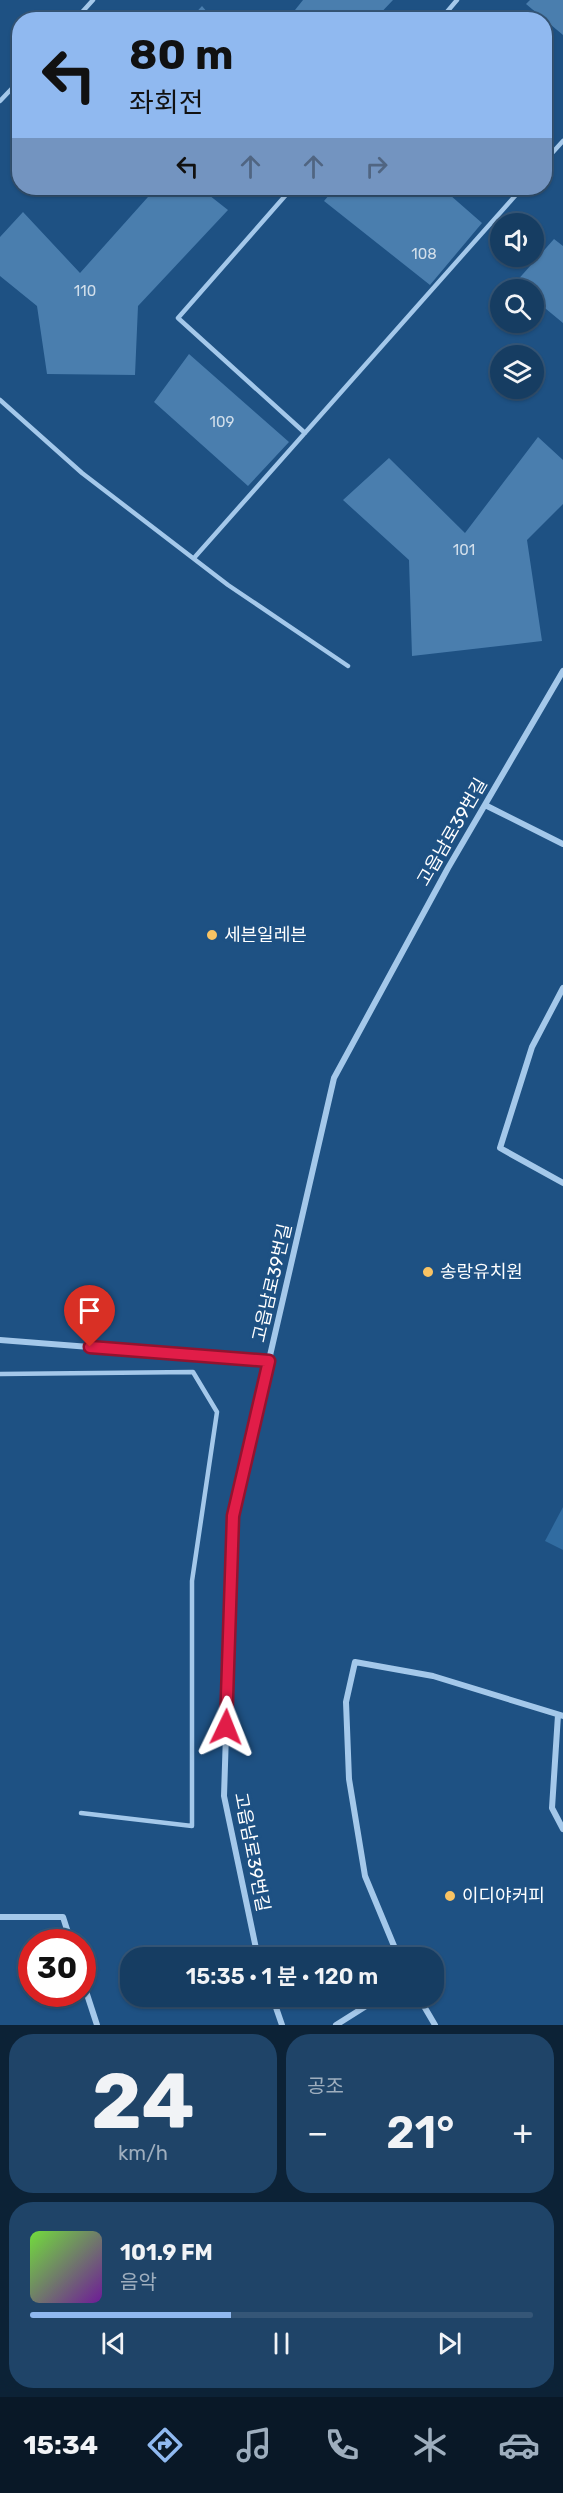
<!DOCTYPE html>
<html lang="ko">
<head>
<meta charset="utf-8">
<style>
	:root { --surface:#163d62; --page:#1f4468; --text:#f1f3f6; --muted:#9eaebe; --line:#355677; --accent:#90b9f0 }
	body { margin:0; font-family:Rubik,"Noto Sans KR",sans-serif; background:var(--page); color:var(--text); height:100vh; display:flex; flex-direction:column; font-size:22px; white-space:nowrap }
	* { box-sizing:border-box; margin:0 }
	p { font-size:20px; color:var(--muted) }
	.icon { flex:none; width:33px; height:33px; fill:none; stroke:currentColor; stroke-width:2; stroke-linecap:round; stroke-linejoin:round }
	.map { position:relative; height:2025px; overflow:hidden }
	.sheet { display:flex; flex-direction:column; gap:9px; padding:9px; background:#0c2236; flex:1 }
	.sheet>* { flex:none }
	.top-card { position:absolute; left:12px; top:12px; width:540px; height:183px; border-radius:24px; box-shadow:0 2px 4px #0004,0 0 0 2px var(--line); background:#90b9f0; color:#111; overflow:hidden }
	.tools { position:absolute; left:490px; top:213px; display:grid; gap:12px }
	.tools a { display:grid; place-items:center; width:54px; height:54px; border-radius:50%; background:var(--surface); box-shadow:0 2px 4px #0004,0 0 0 2px var(--line); font-size:30px }
	.speed { position:absolute; left:18px; top:1929px; display:flex; gap:12px; font-size:30px; font-weight:700; text-align:center }
	.speed>* { display:grid; place-content:center; width:78px; height:78px; border-radius:50%; background:var(--surface); box-shadow:0 2px 4px #0004,0 0 0 2px var(--line); line-height:1 }
	.speed .limit { border:9px solid #d22; background:#fff; color:#111 }
	.pin { position:absolute; display:grid; place-items:center; width:51px; height:51px; color:#fff; margin:-62px -26px; border-radius:50% 50% 50% 0; rotate:-45deg; box-shadow:0 0 6px #0007 }
	.pin .icon { rotate:45deg }
	.me { position:absolute; width:66px; margin:-33px; rotate:2deg; stroke-linejoin:round; filter:drop-shadow(0 0 4px #0008) }
	.turn { display:flex; align-items:center; gap:21px; height:126px; padding:0 18px; font-size:27px }
	.turn .icon { width:78px; height:78px; stroke-width:2.5 }
	.turn b { display:block; font-size:42px; line-height:51px }
	.lanes { display:flex; align-items:center; height:57px; padding:0 18px; background:#0003; justify-content:center; gap:30px; direction:ltr }
	.lanes .off { opacity:.35 }
	.big { font-size:45px; font-weight:600; line-height:1.1 }
	.sheet .card { flex:1; display:flex; flex-direction:column; justify-content:center; gap:9px; min-width:0; padding:0 21px; border-radius:24px; background:var(--page) }
	.sheet .dial { align-items:center; gap:0 }
	.dial b { font-size:78px; line-height:1 }
	.song { display:flex; align-items:center; gap:18px }
	.cover { width:72px; height:72px; border-radius:9px; background:linear-gradient(135deg,hsl(100 70% 55%),hsl(280 70% 35%)) }
	.played { height:6px; border-radius:3px; background:linear-gradient(90deg,var(--accent) 40%,var(--line) 40%) }
	.keys { display:flex; justify-content:space-around; direction:ltr }
	.heat { display:flex; justify-content:space-between; align-items:center; font-size:33px; direction:ltr }
	.sheet .tiles { flex:1; display:grid; gap:9px; grid-template-columns:1fr 1fr }
	.card:last-child { grid-column:span 2 }
	.trip { position:absolute; left:120px; top:1947px; width:324px; height:60px; border-radius:24px; background:var(--surface); box-shadow:0 2px 4px #0004,0 0 0 2px var(--line); font-weight:600; line-height:60px; text-align:center }
	.tab-bar { display:flex; height:96px; justify-content:space-around; align-items:center; background:#091827; color:var(--muted) }
	.tab-bar .icon { width:42px; height:42px }
	.tab-bar .selected { color:var(--accent) }
	.tab-bar b { font-size:27px; color:var(--text) }
	.map>svg:first-child { display:block }
	.green { fill:#316ca1 }
	.building { fill:#4a7eae }
	.lines { fill:none; stroke-linecap:round; stroke-linejoin:round }
	.lane { stroke:#a4c8ea; stroke-width:4.5 }
	.street { stroke:#a4c8ea; stroke-width:6 }
	.route-casing { stroke:#92132f; stroke-width:15 }
	.route { stroke:#e11d48; stroke-width:10 }
	.poi-dot { fill:#f9c363; stroke:#1e5183; stroke-width:2 }
	.labels { text-anchor:middle; stroke-width:6; stroke-linejoin:round; paint-order:stroke }
	.number-label { font-size:15px; fill:#d2dfeb }
	.street-label { font-size:18px; fill:#fff; stroke:#1e5183 }
	.poi-label { font-size:18px; fill:#fff; stroke:#1e5183; text-anchor:start }
</style>
</head>
<body>
<div class="map">
<svg width="563" height="2025" viewBox="0 0 563 2025">
	<rect width="100%" height="100%" fill="#1e5183"/>
	<path class="green" d="M563,1507v43l-18,-9z"/>
	<path class="building" d="M303,0h90l-19,20h-87z
		M530,0h33v35l-37,-31z
		M202,6l12,14h-25z
		M156,188h44l28,22 -90,96 -3,69 -88,-1 -10,-68 -37,-30v-39l23,-25 57,61z
		M335,188h107l40,35 -52,62 -106,-84z
		M554,239l9,7v77l-29,-24v-9h-11l-8,-7z
		M189,354l100,88 -41,44 -94,-84z
		M538,437l25,23v44l-36,36 15,101 -130,15 -3,-96 -66,-60 46,-42 76,75z"/>
	<g class="lines">
		<path class="lane" d="M75,20l18,-20
			M440,20l17,-20
			M0,101l20,-21
			M544,162l19,-21
			M292,188l-114,130 127,115
			M0,400l82,73 146,112 120,81
			M194,558l328,-370
			M0,1374l193,-2 24,40 -25,169v245l-111,-13"/>
		<path class="street" d="M485,805l78,39
			M563,988l-31,59 -32,101 63,35
			M0,1340l269,21
			M558,1715l-6,93 11,21
			M0,1917h63l8,25
			M258,1958l-34,-162 9,-280 101,-438 114,-210 115,-197
			M399,1958l-34,-82 -16,-97 -3,-77 9,-40 78,14 130,40
			M82,1979l15,46
			M272,1996l10,29
			M418,1996l17,29
			M336,2025l46,-29"/>
	</g>
	<g class="lines">
		<g class="route-casing">
			<path id="route" d="M90,1347l179,14 -36,155 -7,211"/>
		</g>
		<use href="#route" class="route"/>
	</g>
	<g class="poi-dot">
		<circle cx="212" cy="935" r="6"/>
		<circle cx="428" cy="1272" r="6"/>
		<circle cx="450" cy="1896" r="6"/>
	</g>
	<g class="labels">
		<g class="number-label">
			<text x="424" y="259">108</text>
			<text x="85" y="296">110</text>
			<text x="222" y="427">109</text>
			<text x="464" y="555">101</text>
		</g>
		<g class="street-label">
			<text transform="translate(452 832) rotate(-60)" y="6">고읍남로39번길</text>
			<text transform="translate(272 1283) rotate(-77)" y="6">고읍남로39번길</text>
			<text transform="translate(252 1852) rotate(79)" y="6">고읍남로39번길</text>
		</g>
		<g class="poi-label">
			<text x="224" y="941">세븐일레븐</text>
			<text x="440" y="1278">송랑유치원</text>
			<text x="462" y="1902">이디야커피</text>
		</g>
	</g>
</svg>
<div class="tools">
<a><svg class="icon" aria-label="sound" viewBox="0 0 24 24"><path d="M4 9h4l5-4v14l-5-4H4zM17 9q2 3 0 6"/></svg></a>
<a><svg class="icon" aria-label="search" viewBox="0 0 24 24"><circle cx="10" cy="10" r="6"/><path d="M15 15l6 6"/></svg></a>
<a><svg class="icon" aria-label="layers" viewBox="0 0 24 24"><path d="M12 4l9 5-9 5-9-5zM3 14l9 5 9-5"/></svg></a>
</div>
<div class="speed"><div class="limit">30</div></div>
<div class="pin" style="left:90px;top:1347px;background:#d93025"><svg class="icon" aria-label="arrive" viewBox="0 0 24 24"><path d="M6 21V4h12l-3 4 3 4H6"/></svg></div>
<svg class="me" style="left:226px;top:1727px" viewBox="-20 -20 40 40"><path d="M0-17L14 15 0 8-14 15z" fill="#e11d48" stroke="#fff" stroke-width="4"/></svg>
<div class="trip">15:35 · 1 분 · 120 m</div>
<div class="top-card">
<div class="turn"><svg class="icon" aria-label="left" viewBox="0 0 24 24"><path d="M17 20v-9H6M10 6l-5 5 5 5"/></svg><div><b>80 m</b>좌회전</div></div>
<div class="lanes"><svg class="icon" aria-label="left" viewBox="0 0 24 24"><path d="M17 20v-9H6M10 6l-5 5 5 5"/></svg><svg class="icon off" aria-label="ahead" viewBox="0 0 24 24"><path d="M12 20V5M6 11l6-6 6 6"/></svg><svg class="icon off" aria-label="ahead" viewBox="0 0 24 24"><path d="M12 20V5M6 11l6-6 6 6"/></svg><svg class="icon off" aria-label="right" viewBox="0 0 24 24"><path d="M7 20v-9h11M14 6l5 5-5 5"/></svg></div>
</div>
</div>
<section class="sheet">
<div class="tiles">
<div class="card dial"><b>24</b><p>km/h</p></div>
<div class="card"><p>공조</p>
<div class="heat"><a>−</a><b class="big">21°</b><a>+</a></div>
</div>
<div class="card">
<div class="song"><i class="cover"></i><div><b>101.9 FM</b><p>음악</p></div></div>
<div class="played"></div>
<div class="keys"><svg class="icon" aria-label="previous" viewBox="0 0 24 24"><path d="M18 5L8 12l10 7zM5 5v14"/></svg><svg class="icon" aria-label="pause" viewBox="0 0 24 24"><path d="M8 5v14M16 5v14"/></svg><svg class="icon" aria-label="next" viewBox="0 0 24 24"><path d="M6 5l10 7-10 7zM19 5v14"/></svg></div>
</div>
</div>
</section>
<nav class="tab-bar">
<b>15:34</b>
<svg class="icon selected" aria-label="directions" viewBox="0 0 24 24"><path d="M12 3l9 9-9 9-9-9zM9 14v-3h6M13 9l2 2-2 2"/></svg>
<svg class="icon" aria-label="music" viewBox="0 0 24 24"><path d="M9 18V5l10-2v13"/><circle cx="6" cy="18" r="3"/><circle cx="16" cy="16" r="3"/></svg>
<svg class="icon" aria-label="phone" viewBox="0 0 24 24"><path d="M5 4h4l2 5-3 2q2 4 5 5l2-3 5 2v4C11 20 4 13 5 4z"/></svg>
<svg class="icon" aria-label="climate" viewBox="0 0 24 24"><path d="M12 3v18M4 7l16 10M4 17L20 7"/></svg>
<svg class="icon" aria-label="car" viewBox="0 0 24 24"><path d="M5 17H2v-5l4-1 3-4h7l3 4 3 1v5h-3M9 17h6M6 11h13"/><circle cx="7" cy="17" r="2"/><circle cx="17" cy="17" r="2"/></svg>
</nav>
</body>
</html>
